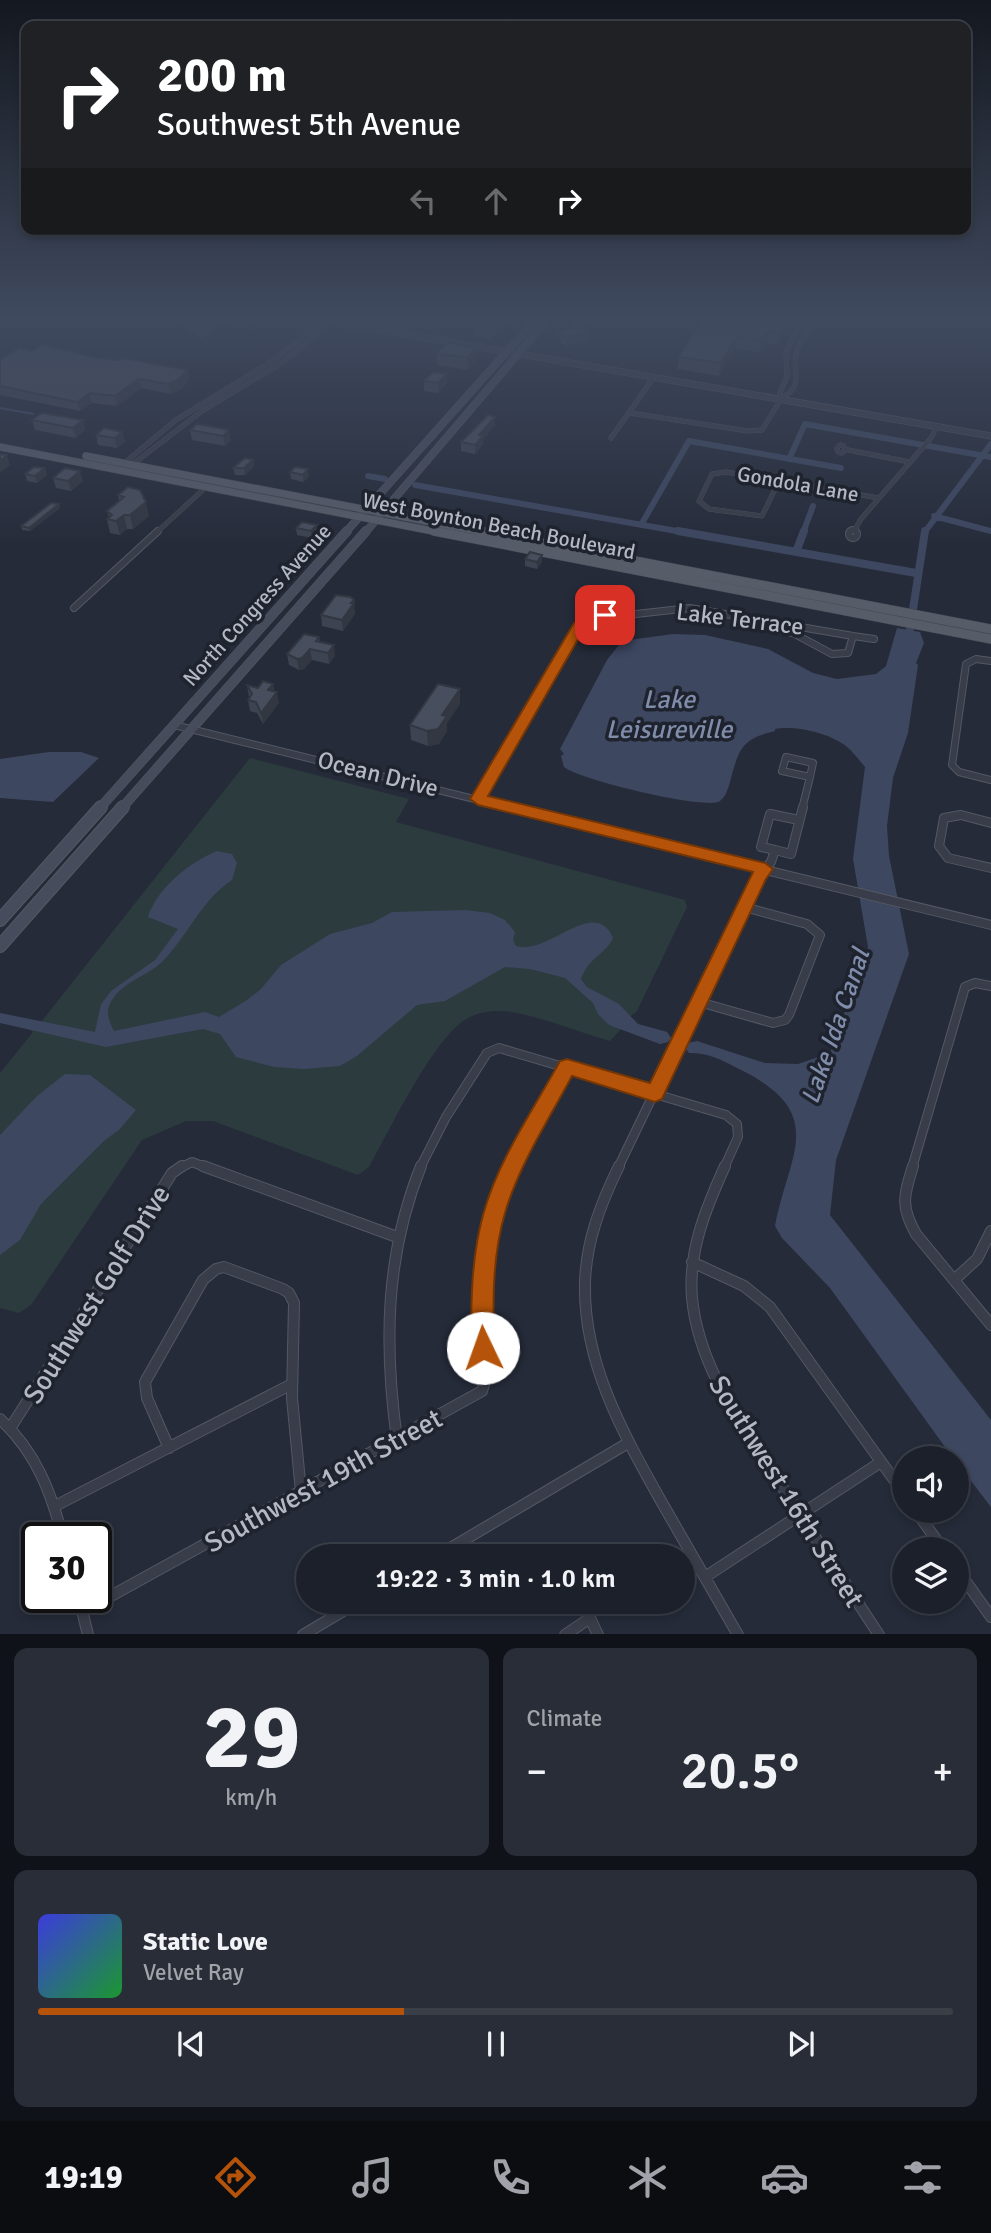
<!DOCTYPE html>
<html lang="en">
<head>
<meta charset="utf-8">
<style>
	:root { --surface:#1c202b; --page:#292d37; --text:#f1f3f6; --muted:#a0a3a9; --line:#3a3e47; --accent:#b45309 }
	body { margin:0; font-family:Signika,sans-serif; background:var(--page); color:var(--text); height:100vh; display:flex; flex-direction:column; font-size:26px; white-space:nowrap }
	* { box-sizing:border-box; margin:0 }
	p { font-size:23px; color:var(--muted) }
	.icon { flex:none; width:38px; height:38px; fill:none; stroke:currentColor; stroke-width:2; stroke-linecap:round; stroke-linejoin:round }
	.map { position:relative; height:1634px; overflow:hidden }
	.details { display:flex; flex-direction:column; gap:14px; padding:14px; background:#0f1218; flex:1 }
	.details>* { flex:none }
	.banner { position:absolute; left:21px; top:21px; width:950px; height:214px; border-radius:14px; box-shadow:0 4px 10px #0003,0 0 0 2px var(--line); background:#202124; color:#fff; overflow:hidden }
	.tools { position:absolute; left:892px; top:1446px; display:grid; gap:14px }
	.tools a { display:grid; place-items:center; width:77px; height:77px; border-radius:50%; background:var(--surface); box-shadow:0 4px 10px #0003,0 0 0 2px var(--line); font-size:35px }
	.speed { position:absolute; left:21px; top:1522px; display:flex; gap:14px; font-size:35px; font-weight:700; text-align:center }
	.speed>* { display:grid; place-content:center; width:91px; height:91px; border-radius:50%; background:var(--surface); box-shadow:0 4px 10px #0003,0 0 0 2px var(--line); line-height:1 }
	.speed .limit { border:4px solid #111; border-radius:10px; background:#fff; color:#111 }
	.pin { position:absolute; display:grid; place-items:center; width:60px; height:60px; color:#fff; margin:-30px; border-radius:14px; box-shadow:0 4px 10px #0006 }
	.me { position:absolute; width:77px; margin:-38px; rotate:357deg; stroke-linejoin:round; filter:drop-shadow(0 0 5px #0008) }
	.turn { display:flex; align-items:center; gap:24px; height:147px; padding:0 21px; font-size:32px }
	.turn .icon { width:91px; height:91px; stroke-width:2.5 }
	.turn b { display:block; font-size:49px; line-height:60px }
	.lanes { display:flex; align-items:center; height:66px; padding:0 21px; background:#0003; justify-content:center; gap:35px; direction:ltr }
	.lanes .off { opacity:.35 }
	.big { font-size:52px; font-weight:600; line-height:1.1 }
	.details .card { flex:1; display:flex; flex-direction:column; justify-content:center; gap:10px; min-width:0; padding:0 24px; border-radius:14px; background:var(--page) }
	.details .dial { align-items:center; gap:0 }
	.dial b { font-size:91px; line-height:1 }
	.song { display:flex; align-items:center; gap:21px }
	.cover { width:84px; height:84px; border-radius:10px; background:linear-gradient(135deg,hsl(240 70% 55%),hsl(130 70% 35%)) }
	.played { height:7px; border-radius:4px; background:linear-gradient(90deg,var(--accent) 40%,var(--line) 40%) }
	.keys { display:flex; justify-content:space-around; direction:ltr }
	.heat { display:flex; justify-content:space-between; align-items:center; font-size:38px; direction:ltr }
	.details .tiles { flex:1; display:grid; gap:14px; grid-template-columns:1fr 1fr }
	.card:last-child { grid-column:span 2 }
	.trip { position:absolute; left:296px; top:1544px; width:399px; height:70px; border-radius:35px; background:var(--surface); box-shadow:0 4px 10px #0003,0 0 0 2px var(--line); font-weight:600; line-height:70px; text-align:center }
	.tab-bar { display:flex; height:112px; justify-content:space-around; align-items:center; background:#0b0d11; color:var(--muted) }
	.tab-bar .icon { width:49px; height:49px }
	.tab-bar .current { color:var(--accent) }
	.tab-bar b { font-size:32px; color:var(--text) }
	.map>svg:first-child { display:block }
	.green { fill:#2b3b3e }
	.water { fill:#3d4760 }
	.lines { fill:none; stroke-linecap:round; stroke-linejoin:round }
	.stream { stroke:#3d4760; stroke-width:2 }
	.canal-far1 { stroke:#3d4760; stroke-width:6 }
	.canal { stroke:#3d4760; stroke-width:8 }
	.minor-far3-casing { stroke:#545864; stroke-width:5 }
	.minor-far2-casing { stroke:#545864; stroke-width:8 }
	.minor-far1-casing { stroke:#545864; stroke-width:10 }
	.minor-casing { stroke:#545864; stroke-width:12 }
	.tertiary-casing { stroke:#545864; stroke-width:7 }
	.secondary-far2-casing { stroke:#545864; stroke-width:8 }
	.secondary-far1-casing { stroke:#545864; stroke-width:10 }
	.secondary-casing { stroke:#545864; stroke-width:14 }
	.primary-far1-casing { stroke:#424752; stroke-width:8 }
	.primary-casing { stroke:#424752; stroke-width:10 }
	.minor-far3 { stroke:#393d49; stroke-width:4.5 }
	.minor-far2 { stroke:#393d49; stroke-width:6 }
	.minor-far1 { stroke:#393d49; stroke-width:8 }
	.minor { stroke:#393d49; stroke-width:10 }
	.tertiary { stroke:#393d49; stroke-width:6 }
	.secondary-far2 { stroke:#474c5c; stroke-width:7 }
	.secondary-far1 { stroke:#474c5c; stroke-width:9 }
	.secondary { stroke:#474c5c; stroke-width:12 }
	.primary-far1 { stroke:#575c69; stroke-width:7 }
	.primary { stroke:#575c69; stroke-width:9 }
	.wall { fill:#3d4350 }
	.shaded-wall { fill:#323741 }
	.building { fill:#474e5d; stroke:#323741; stroke-width:2 }
	.route { fill:#b45309; stroke:#753606; stroke-width:2 }
	.labels { text-anchor:middle; stroke-width:7; stroke-linejoin:round; paint-order:stroke }
	.far-street-label { font-size:21px; fill:#b4b8c5; stroke:#1e232e }
	.street-label { font-size:24px; fill:#b4b8c5; stroke:#1e232e }
	.water-label { font-size:26px; font-style:italic; fill:#7f8caa; stroke:#1e232e }
	.near-street-label { font-size:28px; fill:#b4b8c5; stroke:#1e232e }
</style>
</head>
<body>
<div class="map">
<svg width="991" height="1635" viewBox="0 0 991 1635">
	<rect width="100%" height="100%" fill="#252b39"/>
	<path class="green" d="M250,758l159,41 -13,23 289,78 2,7 -50,104 -7,6 8,7 29,8 4,6 -3,4 -8,2 -39,-15 -11,12c-32,-9 -65,-23 -98,-29 -13,-2 -30,-1 -42,5 -34,15 -81,115 -101,150l-11,8 -145,-54h-27l-44,19 -111,165 -12,8 -19,-5v-235l33,-41 -33,-19 41,9z"/>
	<path class="water" d="M174,320h52l-25,19z
		M897,628l23,4 4,11 -8,20 2,2 -10,68 -15,45 -6,48 2,30 20,98 -73,206 -6,55 161,205v87l-34,-44v-5h-4l-123,-170 -48,-50 -7,-12c13,-70 53,-111 -30,-154 -18,-9 -35,-20 -56,-19l-3,-4 2,-6 9,-2 68,22 33,1 32,-11 38,-106 -15,-88 12,-92c-6,-7 -12,-15 -19,-21 -17,-13 -51,-21 -71,-17v2c-34,8 -36,18 -45,51 -2,7 -4,14 -10,19 -12,10 -143,-22 -156,-34l-3,-11 3,-2 -4,-5 47,-89 11,-14 11,-6 44,-6 32,1 63,14 45,24 24,6 39,-5 10,-8z
		M49,752h32l18,6 -46,44 -53,-4v-39z
		M217,851l15,3 5,9 -5,17c-31,20 -44,56 -70,82 -17,16 -43,20 -53,44 -3,9 1,17 5,25l91,-19 14,5 28,-17 13,-10 21,-25 49,-31 42,-11 20,-11 73,-2 25,3 15,7 10,12 -2,8 3,6c32,10 79,-51 97,-8 -7,16 -24,19 -32,41l6,8 32,17 19,20 29,8 4,6 -3,4 -8,2 -51,-19 -11,-11 -5,-11 -28,-25 -35,-9 -25,-2 -60,34 -28,4 -60,51 -17,10 -36,3 -30,-2 -38,-10 -16,-23 -17,-5 -97,18 -106,-24v-10l95,19 6,-28 10,-13 44,-31 23,-31 -30,-12c9,-29 42,-55 69,-66z
		M65,1074l25,1 46,35 -16,19 -16,12 -63,63 -21,36 -20,15v-120l37,-39z"/>
	<g class="lines">
		<path class="stream" d="M0,408l33,6"/>
		<path class="canal-far1" d="M789,459l16,-35 186,33
			M368,476l17,3
			M415,485l273,48
			M934,516l57,15
			M641,525l48,-84 152,27
			M803,533l10,-27
			M924,533l67,-89"/>
		<path class="canal" d="M678,531l238,42
			M796,552l8,-21
			M908,642l17,-111"/>
		<g class="minor-far3-casing">
			<path id="minor-far3" d="M781,399c26,-15 9,-27 16,-49 4,-10 11,-19 14,-30
				M630,413l118,18 14,-1 19,-31 -1,-6 7,-17 -1,-24 15,-32
				M611,438l43,-61
				M837 449a4 4 0 1 1 8 0a4 4 0 1 1-8 0Z
				M848,450l62,12
				M129,467l73,-56 81,-49 48,-40
				M116,470l60,-50 98,-60 50,-40
				M779,481l-17,35 -53,-7 -10,-8 13,-27 14,-2 153,26
				M854,531l7,-12 70,-81 6,-12
				M156,533l50,-46"/>
		</g>
		<g class="minor-far2-casing">
			<path id="minor-far2" d="M849 534a4 4 0 1 1 8 0a4 4 0 1 1-8 0Z
				M74,608l84,-77
				M853,636l21,3
				M991,661l-15,-2 -10,5 -14,101 7,7 32,8
				M174,725l341,84
				M786,757l27,6 -3,14 -28,-6z
				M478,799l101,-173 12,-7 99,-11 163,28 -5,17 -16,1 -39,-21 -44,-9
				M802,809l8,-32"/>
		</g>
		<g class="minor-far1-casing">
			<path id="minor-far1" d="M508,807l483,118
				M991,823l-30,-8 -17,3 -5,28 9,12 43,10
				M775,850l-14,-3 9,-33 29,6
				M699,1002l74,21 12,-3 4,-5 31,-80 -13,-11 -63,-17
				M180,1168l12,-6 15,6
				M420,1168l26,-51 41,-64 12,-5 227,67 11,9 1,13 -14,31
				M513,1168l54,-101
				M618,1168l141,-293 12,-13 4,-12 16,4 12,-47
				M912,1168l53,-181 10,-4 16,3"/>
		</g>
		<g class="minor-casing">
			<path id="minor" d="M203,1166l194,71
				M619,1166c-18,37 -33,75 -34,117 -2,80 38,150 76,218 26,45 51,89 77,134
				M725,1166c-19,42 -37,85 -33,132 7,73 54,131 91,190 32,49 64,98 96,147
				M913,1166c-9,29 -13,40 3,68l75,91
				M692,1262l52,24 26,21 135,188
				M954,1280l23,-21 14,-28
				M0,1419c36,33 51,73 63,119
				M11,1427l161,-254 10,-7
				M397,1440c-13,-95 -12,-184 24,-274
				M169,1448l-22,-50 -2,-16 58,-102 13,-11 8,-2 59,22 6,4 5,10 -2,95 9,94
				M55,1506l235,-121
				M915,1510l28,39
				M437,1556l191,-113
				M957,1569l34,48
				M705,1577l176,-115
				M79,1598l9,37
				M82,1612l400,-221c9,-26 -1,-53 -1,-80 -1,-51 11,-99 32,-145
				M303,1635l57,-34
				M565,1635l25,-17 8,17"/>
		</g>
		<g class="tertiary-casing">
			<path id="tertiary" d="M324,320l667,116"/>
		</g>
		<g class="secondary-far2-casing">
			<path id="secondary-far2" d="M345,533l190,-213
				M365,533l182,-213"/>
		</g>
		<g class="secondary-far1-casing">
			<path id="secondary-far1" d="M99,809l248,-278
				M121,809l245,-278"/>
		</g>
		<g class="secondary-casing">
			<path id="secondary" d="M0,920l101,-113
				M0,946l123,-139"/>
		</g>
		<g class="primary-far1-casing">
			<path id="primary-far1" d="M0,447l443,86
				M86,456l402,77"/>
		</g>
		<g class="primary-casing">
			<path id="primary" d="M434,531l557,108
				M479,531l512,98"/>
		</g>
		<use href="#minor-far3" class="minor-far3"/>
		<use href="#minor-far2" class="minor-far2"/>
		<use href="#minor-far1" class="minor-far1"/>
		<use href="#minor" class="minor"/>
		<use href="#tertiary" class="tertiary"/>
		<use href="#secondary-far2" class="secondary-far2"/>
		<use href="#secondary-far1" class="secondary-far1"/>
		<use href="#secondary" class="secondary"/>
		<use href="#primary-far1" class="primary-far1"/>
		<use href="#primary" class="primary"/>
	</g>
	<path class="wall" d="M508,320l-18,19 -16,-3v-9z
		M573,320h17v2l-5,7 3,3v9l-22,6 -7,-7v-9l17,-3 -4,-1z
		M701,320h89l-13,25 -10,-1 -8,8 -24,-3 -16,27 -42,-7 2,-12z
		M476,349v12l-8,9 -31,-5v-12z
		M0,360l189,20 -9,10 -10,4 -29,-6 -24,18 -25,-3 -12,8 -80,-16z
		M424,381l23,2 -9,10 -14,-2z
		M32,420h51l2,10 -9,8 -41,-8z
		M197,424l34,16 -6,6 -33,-6 -2,-10z
		M495,425l-12,15v4l-8,10 -14,-3v-9z
		M104,428l21,14 -8,6 -19,-3 -2,-10z
		M253,460l1,6 -9,9h-10l-2,-7z
		M290,472l19,4 -6,6 -12,-3z
		M25,474l22,1 -10,8 -10,-2z
		M53,478l30,3 -12,10 -15,-3z
		M128,487l21,29 -16,13h-6l-7,6 -10,-2 -3,-14 2,-2 -2,-6 12,-10 -1,-6z
		M59,504l1,4 -30,23 -8,-1 -1,-4z
		M296,528l21,4 -5,6 -15,-3z
		M542,555v7l-5,7 -12,-3v-7z
		M355,610v4l-12,17 -21,-5 -1,-11z
		M319,637l1,5 15,14 -6,8 -17,-4 -8,9 -5,1 -10,-5 -2,-11z
		M273,684l1,7 5,12 -16,21 -6,-11 -7,-2 -2,-11 1,-3 -2,-12 11,3z
		M460,704l-13,19v8l-8,13 -11,2 -17,-6 -1,-15z"/>
	<path class="shaded-wall" d="M499,320h9l-18,19v-10z
		M585,320h5v2l-5,7z
		M786,320h4l-13,25 2,-12z
		M768,331l-1,13 -8,8 2,-12z
		M588,332v9l-22,6v-9z
		M737,336l-2,13 -16,27 2,-13z
		M476,349v12l-8,9 -1,-12z
		M188,370l1,10 -9,10 -10,4 -2,-10z
		M447,374v9l-9,10v-10z
		M139,379l2,9 -24,18 -2,-10z
		M90,393l2,10 -12,8 -3,-9z
		M495,417v8l-12,15v4l-8,10v-9l4,-10z
		M83,420l2,10 -9,8 -3,-10z
		M229,430l2,10 -6,6 -2,-10z
		M122,432l3,10 -8,6 -2,-10z
		M7,455l3,10 -10,8v-12z
		M253,460l1,6 -9,9 -1,-7z
		M45,468l2,7 -10,8 -2,-7z
		M308,469l1,7 -6,6v-7z
		M80,471l3,10 -12,10 -3,-10z
		M146,502l3,14 -16,13 -3,-14z
		M59,504l1,4 -30,23 -1,-3z
		M124,515l3,14 -7,6 -4,-14z
		M317,525v7l-5,6 -1,-7z
		M542,555v7l-5,7v-7z
		M354,600l1,14 -12,17 -1,-11z
		M334,645l1,11 -6,8 -1,-11z
		M310,649l2,11 -8,9 -5,1 -2,-11z
		M273,684l1,11 -6,-5z
		M460,689v15l-13,19v8l-8,13 -11,2 -1,-15 15,-16z
		M277,692l2,11 -16,21 -2,-11z"/>
	<path class="building" d="M480,320h19l-9,9 -16,-2z
		M701,320h85l-7,13 -11,-2 -7,9 -24,-4 -16,27 -42,-6z
		M582,327l6,5 -22,6 -7,-7z
		M448,342l28,7 -9,9 -30,-5z
		M42,345l51,12 26,3 4,-2 65,12 -10,10 -10,4 -29,-5 -24,17 -25,-3 -13,9 -77,-16v-26l19,-12 13,3z
		M433,372l14,2 -9,9 -14,-2z
		M42,413l41,7 -10,8 -41,-8z
		M488,415l7,2 -16,18 4,1 -8,9 -14,-3z
		M197,424l32,6 -6,6 -33,-6z
		M104,428l18,4 -7,6 -19,-3z
		M0,454l7,1 -7,6z
		M245,458l8,2 -9,8h-11z
		M34,467l11,1 -10,8 -10,-2z
		M295,467l13,2 -5,6 -13,-3z
		M65,468l15,3 -12,10 -15,-3z
		M128,487l12,3 6,12 -16,13h-6l-8,6 -9,-2 5,-4 -5,-4 17,-14 -6,-2z
		M51,503l8,1 -30,24 -8,-2z
		M302,522l15,3 -6,6 -15,-3z
		M530,552l12,3 -5,7 -12,-3z
		M336,595l15,2 3,3 -3,3h3l-12,17 -21,-5z
		M304,634l15,3 -3,4 18,4 -6,8 -18,-4 -8,9 -5,1 -10,-5z
		M263,681l10,3 -5,6 9,2 -16,21 -5,-11 -8,-2 4,-6 -5,-9 11,3z
		M438,684l22,5 -18,26 5,1 -9,13 -11,2 -17,-6z"/>
	<linearGradient id="sky" x2="0" y2="1"><stop stop-color="#14181f"/><stop offset="0.58" stop-color="#404a5f"/><stop offset="1" stop-color="#404a5f" stop-opacity="0"/></linearGradient>
	<rect width="991" height="549" fill="url(#sky)"/>
	<path class="route" d="M605,612l4,1v5l-14,4 -11,7 -96,167 277,67 8,6 -7,10 -104,220 -7,3 -83,-26c-24,45 -53,89 -67,137 -13,44 -12,90 -11,135l-3,8 -8,4 -8,-4 -4,-8c0,-45 0,-89 12,-133 15,-55 50,-105 77,-154l7,-2 83,24 103,-211 -275,-67 -8,-6 104,-176 12,-7z"/>
	<g class="labels">
		<g class="far-street-label">
			<text transform="translate(798 484) rotate(10)" y="7">Gondola Lane</text>
			<text transform="translate(499 526) rotate(11)" y="7">West Boynton Beach Boulevard</text>
			<text transform="translate(257 605) rotate(-48)" y="7">North Congress Avenue</text>
		</g>
		<g class="street-label">
			<text transform="translate(740 619) rotate(7)" y="8">Lake Terrace</text>
			<text transform="translate(378 774) rotate(14)" y="8">Ocean Drive</text>
		</g>
		<g class="water-label">
			<text x="669" y="708">Lake<tspan x="669" dy="30">Leisureville</tspan></text>
			<text transform="translate(835 1026) rotate(-71)" y="9">Lake Ida Canal</text>
		</g>
		<g class="near-street-label">
			<text transform="translate(96 1294) rotate(-58)" y="10">Southwest Golf Drive</text>
			<text transform="translate(323 1480) rotate(-29)" y="10">Southwest 19th Street</text>
			<text transform="translate(787 1491) rotate(58)" y="10">Southwest 16th Street</text>
		</g>
	</g>
</svg>
<div class="tools">
<a><svg class="icon" aria-label="sound" viewBox="0 0 24 24"><path d="M4 9h4l5-4v14l-5-4H4zM17 9q2 3 0 6"/></svg></a>
<a><svg class="icon" aria-label="layers" viewBox="0 0 24 24"><path d="M12 4l9 5-9 5-9-5zM3 14l9 5 9-5"/></svg></a>
</div>
<div class="speed"><div class="limit">30</div></div>
<div class="pin" style="left:605px;top:615px;background:#d93025"><svg class="icon" aria-label="arrive" viewBox="0 0 24 24"><path d="M6 21V4h12l-3 4 3 4H6"/></svg></div>
<svg class="me" style="left:483px;top:1348px" viewBox="-20 -20 40 40"><circle r="19" fill="#fff"/><path d="M0-13L10 11 0 6-10 11z" fill="#b45309"/></svg>
<div class="trip">19:22 · 3 min · 1.0 km</div>
<div class="banner">
<div class="turn"><svg class="icon" aria-label="right" viewBox="0 0 24 24"><path d="M7 20v-9h11M14 6l5 5-5 5"/></svg><div><b>200 m</b>Southwest 5th Avenue</div></div>
<div class="lanes"><svg class="icon off" aria-label="left" viewBox="0 0 24 24"><path d="M17 20v-9H6M10 6l-5 5 5 5"/></svg><svg class="icon off" aria-label="ahead" viewBox="0 0 24 24"><path d="M12 20V5M6 11l6-6 6 6"/></svg><svg class="icon" aria-label="right" viewBox="0 0 24 24"><path d="M7 20v-9h11M14 6l5 5-5 5"/></svg></div>
</div>
</div>
<section class="details">
<div class="tiles">
<div class="card dial"><b>29</b><p>km/h</p></div>
<div class="card"><p>Climate</p>
<div class="heat"><a>−</a><b class="big">20.5°</b><a>+</a></div>
</div>
<div class="card">
<div class="song"><i class="cover"></i><div><b>Static Love</b><p>Velvet Ray</p></div></div>
<div class="played"></div>
<div class="keys"><svg class="icon" aria-label="previous" viewBox="0 0 24 24"><path d="M18 5L8 12l10 7zM5 5v14"/></svg><svg class="icon" aria-label="pause" viewBox="0 0 24 24"><path d="M8 5v14M16 5v14"/></svg><svg class="icon" aria-label="next" viewBox="0 0 24 24"><path d="M6 5l10 7-10 7zM19 5v14"/></svg></div>
</div>
</div>
</section>
<nav class="tab-bar">
<b>19:19</b>
<svg class="icon current" aria-label="directions" viewBox="0 0 24 24"><path d="M12 3l9 9-9 9-9-9zM9 14v-3h6M13 9l2 2-2 2"/></svg>
<svg class="icon" aria-label="music" viewBox="0 0 24 24"><path d="M9 18V5l10-2v13"/><circle cx="6" cy="18" r="3"/><circle cx="16" cy="16" r="3"/></svg>
<svg class="icon" aria-label="phone" viewBox="0 0 24 24"><path d="M5 4h4l2 5-3 2q2 4 5 5l2-3 5 2v4C11 20 4 13 5 4z"/></svg>
<svg class="icon" aria-label="climate" viewBox="0 0 24 24"><path d="M12 3v18M4 7l16 10M4 17L20 7"/></svg>
<svg class="icon" aria-label="car" viewBox="0 0 24 24"><path d="M5 17H2v-5l4-1 3-4h7l3 4 3 1v5h-3M9 17h6M6 11h13"/><circle cx="7" cy="17" r="2"/><circle cx="17" cy="17" r="2"/></svg>
<svg class="icon" aria-label="filters" viewBox="0 0 24 24"><path d="M4 7h16M4 17h16"/><circle cx="9" cy="7" r="2"/><circle cx="15" cy="17" r="2"/></svg>
</nav>
</body>
</html>
